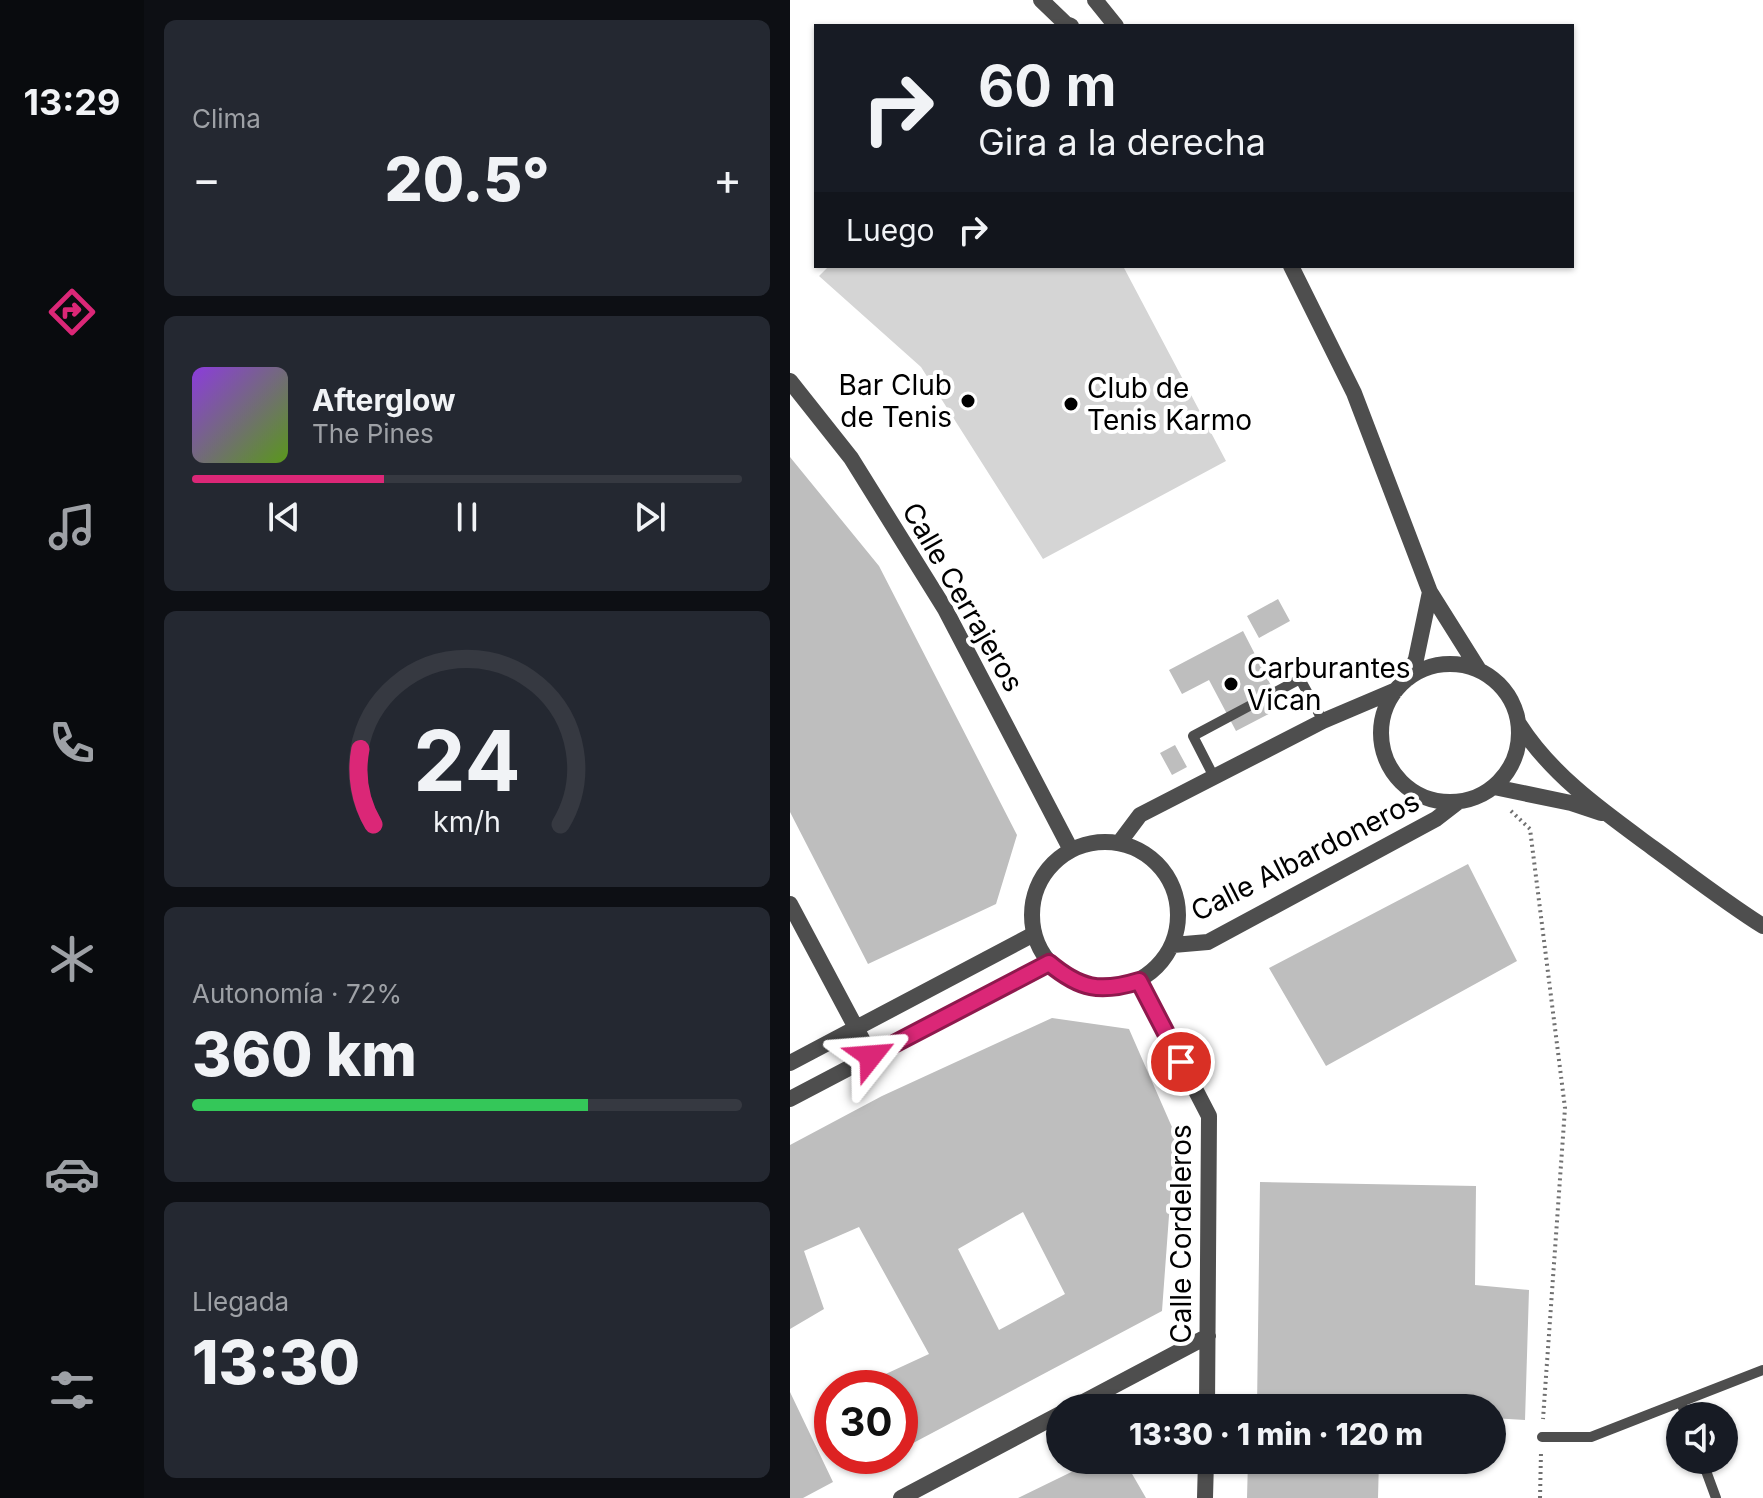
<!DOCTYPE html>
<html lang="es">
<head>
<meta charset="utf-8">
<style>
	:root { --surface:#171b24; --page:#242831; --text:#f1f3f6; --muted:#9ea1a6; --line:#363941; --accent:#db2777 }
	body { margin:0; font-family:Inter,sans-serif; background:var(--page); color:var(--text); height:100vh; display:flex; flex-direction:column; font-size:30px; white-space:nowrap }
	* { box-sizing:border-box; margin:0 }
	p { font-size:26px; color:var(--muted) }
	.icon { flex:none; width:44px; height:44px; fill:none; stroke:currentColor; stroke-width:2; stroke-linecap:round; stroke-linejoin:round }
	.map { position:relative; flex:1; overflow:hidden }
	.panel { display:flex; flex-direction:column; gap:20px; padding:20px; background:#0d0f14; width:646px }
	.panel>* { flex:none }
	.top-card { position:absolute; left:24px; top:24px; width:760px; height:244px; border-radius:0px; box-shadow:0 2px 6px #0004; background:#171b24; color:var(--text); overflow:hidden }
	.tools { position:absolute; left:876px; top:1402px; display:grid; gap:16px }
	.tools a { display:grid; place-items:center; width:72px; height:72px; border-radius:50%; background:var(--surface); box-shadow:0 2px 6px #0004; font-size:40px }
	.speed { position:absolute; left:24px; top:1370px; display:flex; gap:16px; font-size:40px; font-weight:700; text-align:center }
	.speed>* { display:grid; place-content:center; width:104px; height:104px; border-radius:50%; background:var(--surface); box-shadow:0 2px 6px #0004; line-height:1 }
	.speed .limit { border:12px solid #d22; background:#fff; color:#111 }
	.pin { position:absolute; display:grid; place-items:center; width:68px; height:68px; color:#fff; margin:-34px; border:4px solid #fff; border-radius:50%; box-shadow:0 2px 8px #0007 }
	.me { position:absolute; width:88px; margin:-44px; rotate:62deg; stroke-linejoin:round; filter:drop-shadow(0 0 6px #0008) }
	.turn { display:flex; align-items:center; gap:28px; height:168px; padding:0 32px; font-size:36px }
	.turn .icon { width:104px; height:104px; stroke-width:2.5 }
	.turn b { display:block; font-size:56px; line-height:68px }
	.then { display:flex; align-items:center; height:76px; padding:0 32px; background:#0003; gap:16px; font-size:30px }
	.big { font-size:60px; font-weight:800; line-height:1.1 }
	.panel .widget { flex:1; display:flex; flex-direction:column; justify-content:center; gap:12px; min-width:0; padding:0 28px; border-radius:12px; background:var(--page) }
	.panel .dial { align-items:center; gap:0 }
	.dial svg { height:208px; overflow:visible; fill:none; stroke:var(--line); stroke-width:7; stroke-linecap:round; text-anchor:middle }
	.dial text { fill:var(--text); stroke:none }
	.song { display:flex; align-items:center; gap:24px }
	.cover { width:96px; height:96px; border-radius:12px; background:linear-gradient(135deg,hsl(270 70% 55%),hsl(90 70% 35%)) }
	.played { height:8px; border-radius:4px; background:linear-gradient(90deg,var(--accent) 35%,var(--line) 35%) }
	.keys { display:flex; justify-content:space-around; direction:ltr }
	.heat { display:flex; justify-content:space-between; align-items:center; font-size:44px; direction:ltr }
	.charge { height:12px; border-radius:6px; background:linear-gradient(90deg,#34c759 72%,var(--line) 0) }
	.trip { position:absolute; left:256px; top:1394px; width:460px; height:80px; border-radius:40px; background:var(--surface); box-shadow:0 2px 6px #0004; font-weight:800; line-height:80px; text-align:center }
	main { display:flex; flex:1; min-height:0 }
	.tabs { display:flex; flex-direction:column; width:144px; justify-content:space-around; align-items:center; background:#090b0e; color:var(--muted) }
	.tabs .icon { width:56px; height:56px }
	.tabs .active { color:var(--accent) }
	.tabs b { font-size:36px; color:var(--text) }
	.map>svg:first-child { display:block }
	.green { fill:#d5d5d5 }
	.building { fill:#bebebe; fill-rule:evenodd }
	.lines { fill:none; stroke-linecap:round; stroke-linejoin:round }
	.path { stroke:#707070; stroke-width:4; stroke-dasharray:2 4; stroke-linecap:butt }
	.service { stroke:#4e4e4e; stroke-width:10 }
	.minor { stroke:#4e4e4e; stroke-width:16 }
	.tertiary { stroke:#4e4e4e; stroke-width:16 }
	.route-casing { stroke:#8e194d; stroke-width:20 }
	.route { stroke:#db2777; stroke-width:14 }
	.poi-dot { fill:#000; stroke:#fff; stroke-width:3 }
	.labels { text-anchor:middle; stroke-width:8; stroke-linejoin:round; paint-order:stroke }
	.poi-label { font-size:28px; fill:#000; stroke:#fff; text-anchor:start }
	.street-label { font-size:28px; fill:#000; stroke:#fff }
</style>
</head>
<body>
<main>
<nav class="tabs">
<b>13:29</b>
<svg class="icon active" aria-label="directions" viewBox="0 0 24 24"><path d="M12 3l9 9-9 9-9-9zM9 14v-3h6M13 9l2 2-2 2"/></svg>
<svg class="icon" aria-label="music" viewBox="0 0 24 24"><path d="M9 18V5l10-2v13"/><circle cx="6" cy="18" r="3"/><circle cx="16" cy="16" r="3"/></svg>
<svg class="icon" aria-label="phone" viewBox="0 0 24 24"><path d="M5 4h4l2 5-3 2q2 4 5 5l2-3 5 2v4C11 20 4 13 5 4z"/></svg>
<svg class="icon" aria-label="climate" viewBox="0 0 24 24"><path d="M12 3v18M4 7l16 10M4 17L20 7"/></svg>
<svg class="icon" aria-label="car" viewBox="0 0 24 24"><path d="M5 17H2v-5l4-1 3-4h7l3 4 3 1v5h-3M9 17h6M6 11h13"/><circle cx="7" cy="17" r="2"/><circle cx="17" cy="17" r="2"/></svg>
<svg class="icon" aria-label="filters" viewBox="0 0 24 24"><path d="M4 7h16M4 17h16"/><circle cx="9" cy="7" r="2"/><circle cx="15" cy="17" r="2"/></svg>
</nav>
<section class="panel">
<div class="widget"><p>Clima</p>
<div class="heat"><a>−</a><b class="big">20.5°</b><a>+</a></div>
</div>
<div class="widget">
<div class="song"><i class="cover"></i><div><b>Afterglow</b><p>The Pines</p></div></div>
<div class="played"></div>
<div class="keys"><svg class="icon" aria-label="previous" viewBox="0 0 24 24"><path d="M18 5L8 12l10 7zM5 5v14"/></svg><svg class="icon" aria-label="pause" viewBox="0 0 24 24"><path d="M8 5v14M16 5v14"/></svg><svg class="icon" aria-label="next" viewBox="0 0 24 24"><path d="M6 5l10 7-10 7zM19 5v14"/></svg></div>
</div>
<div class="widget dial"><svg viewBox="0 0 100 80">
<path d="M14 69A42 42 0 1 1 86 69"/>
<path d="M14 69A42 42 0 0 1 9 40" stroke="#db2777"/>
<text x="50" y="56" font-size="32" font-weight="700">24</text>
<text x="50" y="72" font-size="11">km/h</text>
</svg></div>
<div class="widget"><p>Autonomía · 72%</p><b class="big">360 km</b><div class="charge"></div></div>
<div class="widget"><p>Llegada</p><b class="big">13:30</b></div>
</section>
<div class="map">
<svg width="973" height="1498" viewBox="0 0 973 1498">
	<rect width="100%" height="100%" fill="#fff"/>
	<path class="green" d="M39,266h294l103,195 -183,98 -122,-192 -102,-91z"/>
	<path class="building" d="M0,457l89,109 138,269 -21,69 -128,60 -78,-152z
		M488,599l12,22 -31,17 -12,-22z
		M453,631l39,76 -46,24 -27,-51 -27,14 -13,-24z
		M385,745l12,22 -15,8 -12,-22z
		M678,864l49,97 -191,105 -57,-98z
		M262,1018l77,11 46,105 -13,177 -262,139v-62h-34l-2,-4 65,-30 -70,-127 -55,24 20,58 -34,20v-184l92,-49zM233,1212l42,82 -66,36 -41,-81z
		M470,1182l216,4 -1,99 54,5 -4,130 -33,-2v-10h-235z
		M0,1392l43,90 -30,16h-13z
		M306,1460h28l22,38h-128z
		M458,1460h131l-1,38h-131z"/>
	<g class="lines">
		<path class="path" d="M721,811l19,18 35,279 -22,311
			M750,1498l1,-46"/>
		<path class="service" d="M424,777l-21,-41 107,-57 23,42
			M891,1402l5,14
			M752,1437h49l172,-67
			M912,1460l14,38"/>
		<path class="minor" d="M251,0l25,24 5,2
			M0,904l81,152
			M349,981l70,135 -2,292
			M0,1063l244,-129
			M0,1099l259,-136
			M282,1408l136,-72
			M111,1498l159,-84
			M415,1498l1,-38"/>
		<path class="tertiary" d="M305,0l21,26
			M501,266l63,127 76,199 49,78
			M0,381l61,77 94,151 126,241
			M591 733a69 69 0 1 1 138 0a69 69 0 1 1-138 0Z
			M617,679l9,-20 14,-67
			M729,724c33,52 85,88 134,124 36,26 72,54 110,78
			M704,787l77,16 30,10
			M242 915a73 73 0 1 1 146 0a73 73 0 1 1-146 0Z
			M329,843l21,-28 183,-94 73,-31
			M383,945l35,-3 228,-123 22,-17"/>
	</g>
	<g class="lines">
		<g class="route-casing">
			<path id="route" d="M81,1056l178,-93c31,26 51,30 90,18l42,81"/>
		</g>
		<use href="#route" class="route"/>
	</g>
	<g class="poi-dot">
		<circle cx="178" cy="401" r="8"/>
		<circle cx="281" cy="404" r="8"/>
		<circle cx="441" cy="684" r="8"/>
	</g>
	<g class="labels">
		<g class="poi-label">
			<text x="162" y="395" text-anchor="end">Bar Club<tspan x="162" dy="32">de Tenis</tspan></text>
			<text x="297" y="398">Club de<tspan x="297" dy="32">Tenis Karmo</tspan></text>
			<text x="457" y="678">Carburantes<tspan x="457" dy="32">Vican</tspan></text>
		</g>
		<g class="street-label">
			<text transform="translate(173 597) rotate(60)" y="10">Calle Cerrajeros</text>
			<text transform="translate(515 856) rotate(-27)" y="10">Calle Albardoneros</text>
			<text transform="translate(391 1234) rotate(-90)" y="10">Calle Cordeleros</text>
		</g>
	</g>
</svg>
<div class="tools">
<a><svg class="icon" aria-label="sound" viewBox="0 0 24 24"><path d="M4 9h4l5-4v14l-5-4H4zM17 9q2 3 0 6"/></svg></a>
</div>
<div class="speed"><div class="limit">30</div></div>
<div class="pin" style="left:391px;top:1062px;background:#d93025"><svg class="icon" aria-label="arrive" viewBox="0 0 24 24"><path d="M6 21V4h12l-3 4 3 4H6"/></svg></div>
<svg class="me" style="left:81px;top:1056px" viewBox="-20 -20 40 40"><path d="M0-17L14 15 0 8-14 15z" fill="#db2777" stroke="#fff" stroke-width="4"/></svg>
<div class="trip">13:30 · 1 min · 120 m</div>
<div class="top-card">
<div class="turn"><svg class="icon" aria-label="right" viewBox="0 0 24 24"><path d="M7 20v-9h11M14 6l5 5-5 5"/></svg><div><b>60 m</b>Gira a la derecha</div></div>
<div class="then">Luego<svg class="icon" aria-label="right" viewBox="0 0 24 24"><path d="M7 20v-9h11M14 6l5 5-5 5"/></svg></div>
</div>
</div>
</main>
</body>
</html>
